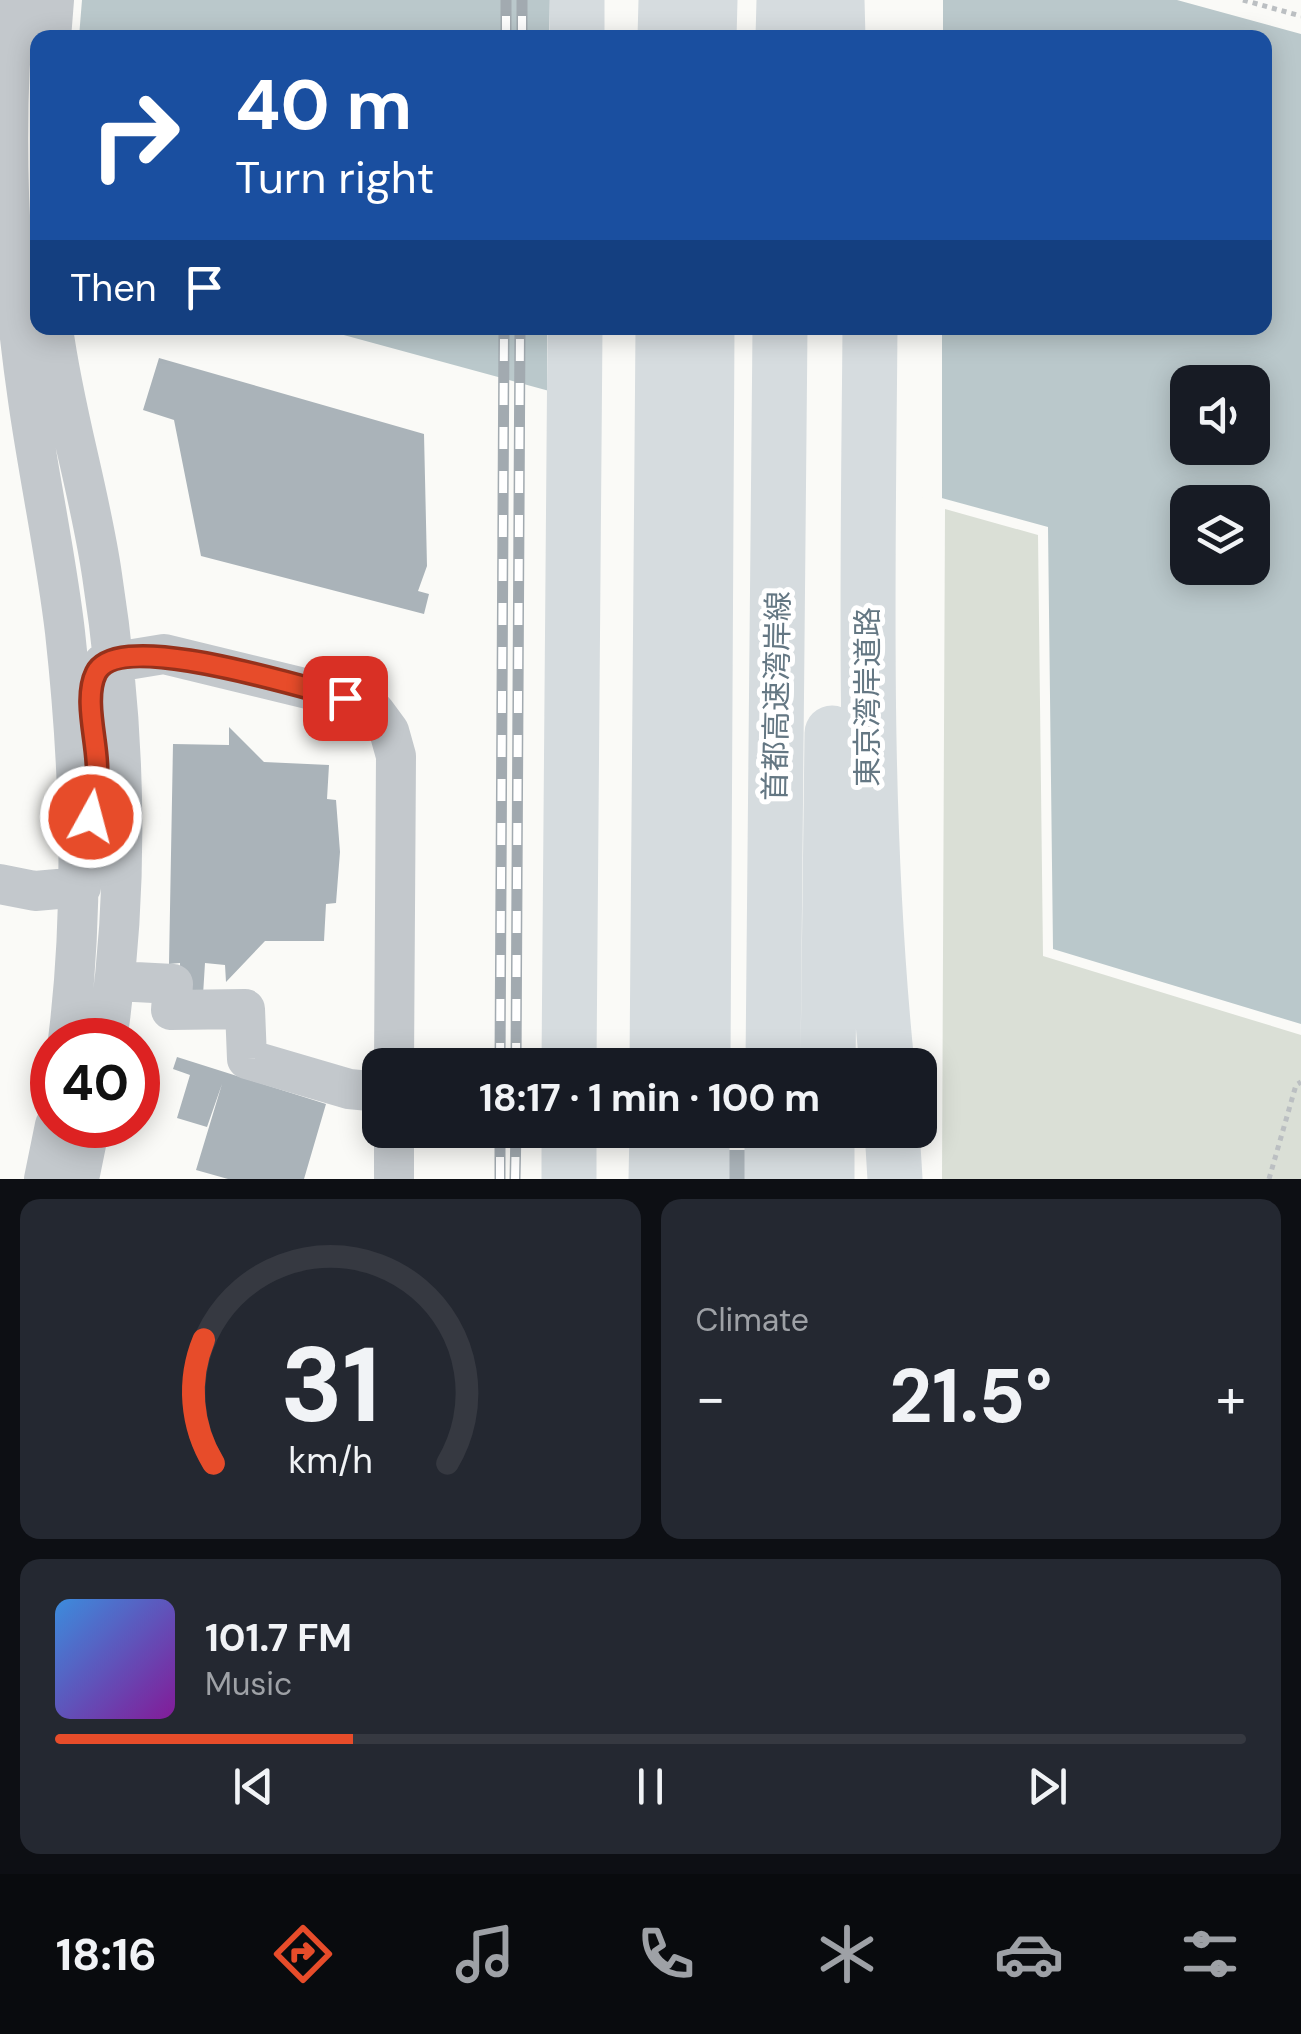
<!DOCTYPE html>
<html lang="en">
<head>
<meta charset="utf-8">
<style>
	:root { --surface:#171b24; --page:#242831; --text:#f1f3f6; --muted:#9ea1a6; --line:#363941; --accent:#e74c2a }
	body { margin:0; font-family:"DM Sans","Noto Sans JP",sans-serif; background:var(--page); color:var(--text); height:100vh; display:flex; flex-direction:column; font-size:38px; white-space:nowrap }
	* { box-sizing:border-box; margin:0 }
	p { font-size:32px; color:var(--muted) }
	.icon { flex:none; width:55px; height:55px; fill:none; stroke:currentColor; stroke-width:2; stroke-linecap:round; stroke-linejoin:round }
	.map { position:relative; height:1179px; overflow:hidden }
	.panel { display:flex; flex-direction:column; gap:20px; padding:20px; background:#0d0f14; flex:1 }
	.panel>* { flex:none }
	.hud { position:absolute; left:30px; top:30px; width:1242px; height:305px; border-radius:20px; box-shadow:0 5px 25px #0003; background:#1a4fa0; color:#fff; overflow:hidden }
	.controls { position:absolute; left:1170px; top:365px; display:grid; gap:20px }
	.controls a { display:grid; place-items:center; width:100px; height:100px; border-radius:20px; background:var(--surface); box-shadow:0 5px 25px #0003; font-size:50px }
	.speed { position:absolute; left:30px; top:1018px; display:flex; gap:20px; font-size:50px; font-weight:700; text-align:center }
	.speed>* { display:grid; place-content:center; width:130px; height:130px; border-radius:50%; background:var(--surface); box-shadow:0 5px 25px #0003; line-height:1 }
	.speed .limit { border:15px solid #d22; background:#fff; color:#111 }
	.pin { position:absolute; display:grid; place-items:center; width:85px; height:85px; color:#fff; margin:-42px; border-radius:20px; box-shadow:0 5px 15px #0006 }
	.me { position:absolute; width:110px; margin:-55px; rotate:7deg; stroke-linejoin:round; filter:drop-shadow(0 0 8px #0008) }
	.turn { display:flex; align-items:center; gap:35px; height:210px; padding:0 40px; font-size:45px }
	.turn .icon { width:130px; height:130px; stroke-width:2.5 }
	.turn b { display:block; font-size:70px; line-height:85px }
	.then { display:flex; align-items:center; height:95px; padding:0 40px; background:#0003; gap:20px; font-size:38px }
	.big { font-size:75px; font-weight:700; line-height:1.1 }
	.panel .card { flex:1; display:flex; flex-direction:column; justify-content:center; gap:15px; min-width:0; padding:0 35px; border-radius:20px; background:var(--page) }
	.panel .dial { align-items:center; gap:0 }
	.dial svg { height:260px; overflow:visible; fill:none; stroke:var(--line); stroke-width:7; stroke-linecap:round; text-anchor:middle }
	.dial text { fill:var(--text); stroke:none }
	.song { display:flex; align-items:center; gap:30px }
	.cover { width:120px; height:120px; border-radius:15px; background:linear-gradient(135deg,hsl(210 70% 55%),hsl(290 70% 35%)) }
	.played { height:10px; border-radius:5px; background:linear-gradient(90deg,var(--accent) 25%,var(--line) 25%) }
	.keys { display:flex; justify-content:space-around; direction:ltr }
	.heat { display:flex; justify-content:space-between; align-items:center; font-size:55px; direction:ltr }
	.panel .tiles { flex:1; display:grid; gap:20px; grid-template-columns:1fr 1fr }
	.card:last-child { grid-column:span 2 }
	.trip { position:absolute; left:362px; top:1048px; width:575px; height:100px; border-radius:20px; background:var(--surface); box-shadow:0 5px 25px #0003; font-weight:700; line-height:100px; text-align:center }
	.tabs { display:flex; height:160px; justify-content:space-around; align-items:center; background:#090b0e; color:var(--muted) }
	.tabs .icon { width:70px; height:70px }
	.tabs .selected { color:var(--accent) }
	.tabs b { font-size:45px; color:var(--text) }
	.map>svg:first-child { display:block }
	.green { fill:#dadfd6 }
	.water { fill:#bac8cb; fill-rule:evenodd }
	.pier { fill:#fafaf7 }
	.building { fill:#aab3b9 }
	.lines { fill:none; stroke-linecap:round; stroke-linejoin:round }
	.path { stroke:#bbbfc2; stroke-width:5; stroke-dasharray:5 5; stroke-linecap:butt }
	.minor { stroke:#c3c8cc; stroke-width:40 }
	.highway { stroke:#d6dcdf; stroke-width:55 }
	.rail-casing { stroke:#a2aab0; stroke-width:11 }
	.rail { stroke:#fff; stroke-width:8; stroke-dasharray:22; stroke-linecap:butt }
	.route-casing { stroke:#96311b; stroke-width:25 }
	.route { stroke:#e74c2a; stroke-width:18 }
	.labels { text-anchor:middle; stroke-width:10; stroke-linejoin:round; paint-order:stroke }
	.street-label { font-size:30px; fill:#647783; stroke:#fff }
</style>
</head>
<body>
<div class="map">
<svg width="1301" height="1179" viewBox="0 0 1301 1179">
	<rect width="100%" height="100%" fill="#fafaf7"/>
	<path class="green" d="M945,509l93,26 5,421 258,79v144h-359z"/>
	<path class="water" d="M0,0h1177l124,34v990l-248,-75 -5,-422 -730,-199h947v-290h-1227zM1188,382h64v66h-64zM1188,502h64v66h-64z"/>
	<path class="pier" d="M0,0h82l-3,37 -41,1v217l-38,-10z
		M550,0h393v38l-394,-1z
		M547,328h395v175l-395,-108z"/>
	<path class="building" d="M159,358l265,76 3,132 -9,25 11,3 -5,20 -223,-58 -27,-136 -31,-10z
		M229,727l35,35 65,3 -2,34 9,1 4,52 -4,51 -10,1 -2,37h-59l-39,41 -1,-17 -20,-2 -2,32 -23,2v-34l-11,1 4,-220 56,1z
		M177,1057l149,47 -22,75h-76l-32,-9 26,-86 -15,43 -30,-9 13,-43 -17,-6z
		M714,1150h44v29h-44z"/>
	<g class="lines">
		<path class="path" d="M1243,0l58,16
			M1269,1179l27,-94 5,-3"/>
		<path class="minor" d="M15,0c-14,133 -6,268 13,400 11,78 28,155 37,232 15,136 20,272 3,408
			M51,38l3,-38
			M53,328c11,84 37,164 49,247 24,154 28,311 5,465
			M94,727l-2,-40 11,-23 61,-10 181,44 30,14 14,19 7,25 -2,309
			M0,884l35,7 46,-4 3,-23
			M116,981l57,3 -2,26 74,-1 2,50 102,30 31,3
			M44,1179l11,-54
			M79,1179l11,-54
			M394,1179v-49"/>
		<path class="highway" d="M837,0l1,38
			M577,38v-38
			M665,38l1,-38
			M709,38l1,-38
			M783,38l1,-38
			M870,328c-2,246 -8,492 17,737
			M569,1065l6,-737
			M657,1065l6,-737
			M703,1065l4,-737
			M773,1065l7,-737
			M828,1065l4,-332
			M892,1130l3,49
			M569,1179v-49
			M656,1179l1,-49
			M702,1179v-49
			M772,1179v-49
			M827,1179v-49"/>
		<g class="rail-casing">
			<path id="rail" d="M506,38v-38
				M522,38v-38
				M500,1065l4,-737
				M516,1065l4,-737
				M500,1179v-49
				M515,1179l1,-49"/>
		</g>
		<use href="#rail" class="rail"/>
	</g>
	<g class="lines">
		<g class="route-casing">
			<path id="route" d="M91,817c2,-15 6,-31 6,-46 1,-28 -14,-72 -1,-98 23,-45 207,15 249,25"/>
		</g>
		<use href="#route" class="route"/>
	</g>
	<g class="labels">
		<g class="street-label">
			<text transform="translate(777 696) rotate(-89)" y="10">首都高速湾岸線</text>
			<text transform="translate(868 697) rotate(-90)" y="10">東京湾岸道路</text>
		</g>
	</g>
</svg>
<div class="controls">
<a><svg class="icon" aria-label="sound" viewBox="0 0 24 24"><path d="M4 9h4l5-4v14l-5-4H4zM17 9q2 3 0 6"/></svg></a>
<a><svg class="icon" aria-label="layers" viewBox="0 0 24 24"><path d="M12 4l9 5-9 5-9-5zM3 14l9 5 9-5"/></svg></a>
</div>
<div class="speed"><div class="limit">40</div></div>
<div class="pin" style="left:345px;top:698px;background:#d93025"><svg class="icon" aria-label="arrive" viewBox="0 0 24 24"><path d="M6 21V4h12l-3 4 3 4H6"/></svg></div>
<svg class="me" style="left:91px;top:817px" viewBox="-20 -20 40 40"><circle r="17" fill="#e74c2a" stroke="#fff" stroke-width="3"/><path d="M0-11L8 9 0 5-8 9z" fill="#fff"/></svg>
<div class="trip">18:17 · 1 min · 100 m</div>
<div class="hud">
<div class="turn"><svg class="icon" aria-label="right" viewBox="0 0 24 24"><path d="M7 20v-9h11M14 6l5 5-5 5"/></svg><div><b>40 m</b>Turn right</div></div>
<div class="then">Then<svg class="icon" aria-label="arrive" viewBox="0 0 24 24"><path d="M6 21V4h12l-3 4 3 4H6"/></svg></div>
</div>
</div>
<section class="panel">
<div class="tiles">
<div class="card dial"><svg viewBox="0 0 100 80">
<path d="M14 69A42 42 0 1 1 86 69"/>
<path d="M14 69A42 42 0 0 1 11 31" stroke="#e74c2a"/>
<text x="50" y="56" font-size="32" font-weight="700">31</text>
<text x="50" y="72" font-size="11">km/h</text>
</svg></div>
<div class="card"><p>Climate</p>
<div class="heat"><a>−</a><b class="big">21.5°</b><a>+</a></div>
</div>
<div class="card">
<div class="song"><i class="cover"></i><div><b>101.7 FM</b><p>Music</p></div></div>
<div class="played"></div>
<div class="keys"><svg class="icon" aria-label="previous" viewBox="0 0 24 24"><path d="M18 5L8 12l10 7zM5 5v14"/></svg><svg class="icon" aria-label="pause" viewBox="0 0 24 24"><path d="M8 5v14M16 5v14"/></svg><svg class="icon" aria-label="next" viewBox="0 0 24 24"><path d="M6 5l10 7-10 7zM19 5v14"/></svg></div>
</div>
</div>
</section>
<nav class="tabs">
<b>18:16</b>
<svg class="icon selected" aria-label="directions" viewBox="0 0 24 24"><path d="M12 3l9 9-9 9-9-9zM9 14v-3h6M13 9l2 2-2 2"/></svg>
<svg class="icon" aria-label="music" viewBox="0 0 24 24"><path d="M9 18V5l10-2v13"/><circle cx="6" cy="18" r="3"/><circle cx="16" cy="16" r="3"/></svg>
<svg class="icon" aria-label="phone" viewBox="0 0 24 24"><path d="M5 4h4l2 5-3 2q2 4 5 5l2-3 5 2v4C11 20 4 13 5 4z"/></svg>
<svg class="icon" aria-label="climate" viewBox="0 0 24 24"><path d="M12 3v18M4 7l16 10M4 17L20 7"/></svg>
<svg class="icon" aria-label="car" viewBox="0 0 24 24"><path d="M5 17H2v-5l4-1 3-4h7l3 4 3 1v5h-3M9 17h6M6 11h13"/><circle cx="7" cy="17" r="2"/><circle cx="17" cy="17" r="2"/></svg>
<svg class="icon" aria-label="filters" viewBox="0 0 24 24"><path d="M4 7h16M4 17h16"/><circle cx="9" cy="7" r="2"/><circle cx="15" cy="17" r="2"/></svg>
</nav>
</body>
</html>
